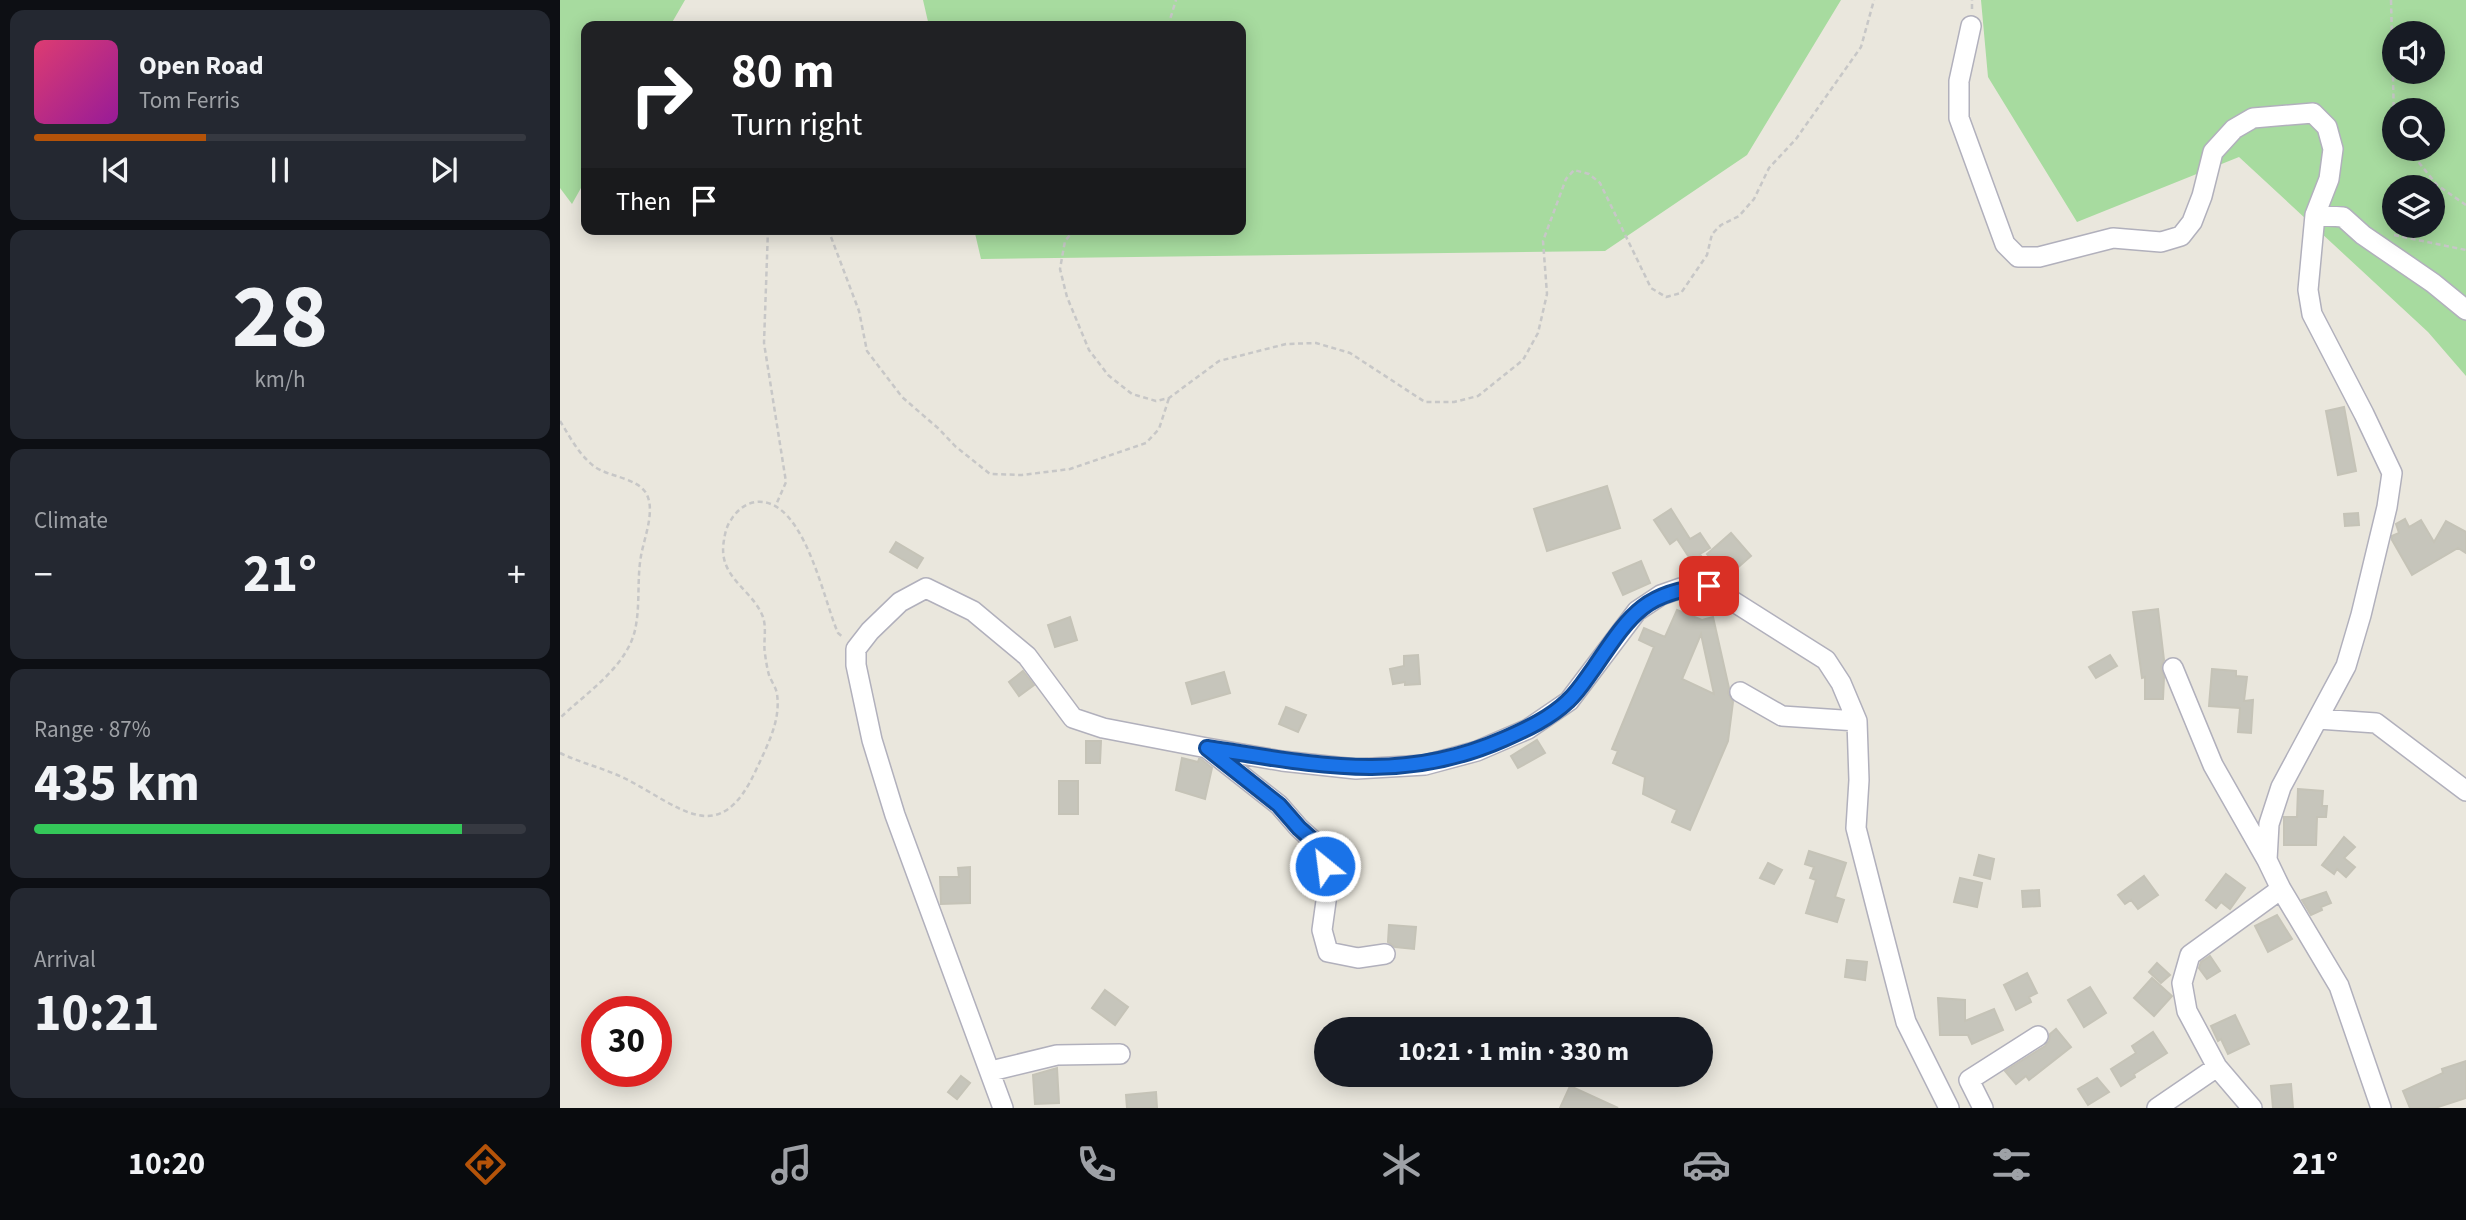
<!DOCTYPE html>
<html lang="en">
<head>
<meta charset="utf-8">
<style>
	:root { --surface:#171b24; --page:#242831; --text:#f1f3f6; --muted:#9ea1a6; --line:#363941; --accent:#b45309 }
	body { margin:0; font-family:"Source Sans 3",sans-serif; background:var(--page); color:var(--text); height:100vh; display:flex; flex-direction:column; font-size:26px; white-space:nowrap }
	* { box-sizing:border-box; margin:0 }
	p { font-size:23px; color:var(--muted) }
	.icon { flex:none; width:38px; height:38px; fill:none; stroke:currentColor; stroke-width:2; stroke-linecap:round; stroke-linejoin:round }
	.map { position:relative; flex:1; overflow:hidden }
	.side { display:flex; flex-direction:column; gap:10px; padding:10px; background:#0d0f14; width:560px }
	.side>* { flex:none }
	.hud { position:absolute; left:21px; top:21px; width:665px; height:214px; border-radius:14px; box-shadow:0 4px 18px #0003; background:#202124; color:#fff; overflow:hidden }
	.fabs { position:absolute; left:1822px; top:21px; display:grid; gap:14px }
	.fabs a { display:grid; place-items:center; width:63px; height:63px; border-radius:50%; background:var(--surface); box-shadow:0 4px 18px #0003; font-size:35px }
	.speed { position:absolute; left:21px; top:996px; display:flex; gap:14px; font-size:35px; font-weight:700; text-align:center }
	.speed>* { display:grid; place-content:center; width:91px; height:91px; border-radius:50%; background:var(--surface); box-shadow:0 4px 18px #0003; line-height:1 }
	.speed .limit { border:10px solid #d22; background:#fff; color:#111 }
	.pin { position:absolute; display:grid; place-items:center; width:60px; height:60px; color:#fff; margin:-30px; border-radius:14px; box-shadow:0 4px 10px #0006 }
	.me { position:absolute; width:77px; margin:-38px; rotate:331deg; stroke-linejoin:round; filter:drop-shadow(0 0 5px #0008) }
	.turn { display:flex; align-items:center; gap:24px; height:147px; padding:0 35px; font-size:32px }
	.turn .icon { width:91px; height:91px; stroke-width:2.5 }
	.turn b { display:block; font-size:49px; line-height:60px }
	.then { display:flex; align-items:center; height:66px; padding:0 35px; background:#0003; gap:14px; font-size:26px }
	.big { font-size:52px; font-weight:700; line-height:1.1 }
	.side .widget { flex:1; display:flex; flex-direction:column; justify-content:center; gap:10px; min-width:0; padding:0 24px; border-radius:14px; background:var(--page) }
	.side .dial { align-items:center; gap:0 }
	.dial b { font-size:91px; line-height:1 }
	.song { display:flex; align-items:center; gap:21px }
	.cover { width:84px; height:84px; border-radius:10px; background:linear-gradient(135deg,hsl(340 70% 55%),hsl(300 70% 35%)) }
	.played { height:7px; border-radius:4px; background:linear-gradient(90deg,var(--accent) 35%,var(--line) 35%) }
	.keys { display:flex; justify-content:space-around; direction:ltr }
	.heat { display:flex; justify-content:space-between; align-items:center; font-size:38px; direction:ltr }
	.charge { height:10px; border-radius:5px; background:linear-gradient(90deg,#34c759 87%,var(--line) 0) }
	.trip { position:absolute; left:754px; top:1017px; width:399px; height:70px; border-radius:35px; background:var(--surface); box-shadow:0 4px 18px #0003; font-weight:700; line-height:70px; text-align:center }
	.menu { display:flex; height:112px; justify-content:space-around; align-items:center; background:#090b0e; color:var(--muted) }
	.menu .icon { width:49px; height:49px }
	.menu .on { color:var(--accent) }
	.menu b { font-size:32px; color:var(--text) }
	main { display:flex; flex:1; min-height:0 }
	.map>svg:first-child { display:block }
	.green { fill:#a7db9f; fill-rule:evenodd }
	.building { fill:#c6c5bb; stroke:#c5c3b7; stroke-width:2; fill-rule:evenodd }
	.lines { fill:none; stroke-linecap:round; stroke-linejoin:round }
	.minor-casing { stroke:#b1b0bc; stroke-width:22 }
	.path { stroke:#c7c7c7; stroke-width:2.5; stroke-dasharray:5 3.5; stroke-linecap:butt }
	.minor { stroke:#fff; stroke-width:19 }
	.route-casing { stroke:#114b97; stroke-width:18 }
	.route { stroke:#1a73e8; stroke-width:12 }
</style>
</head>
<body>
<main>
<section class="side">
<div class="widget">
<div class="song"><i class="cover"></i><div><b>Open Road</b><p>Tom Ferris</p></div></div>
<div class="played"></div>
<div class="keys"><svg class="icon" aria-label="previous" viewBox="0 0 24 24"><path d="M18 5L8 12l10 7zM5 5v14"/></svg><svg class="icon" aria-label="pause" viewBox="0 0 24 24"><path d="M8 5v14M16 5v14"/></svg><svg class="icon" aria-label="next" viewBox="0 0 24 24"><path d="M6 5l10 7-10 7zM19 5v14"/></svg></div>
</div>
<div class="widget dial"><b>28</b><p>km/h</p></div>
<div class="widget"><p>Climate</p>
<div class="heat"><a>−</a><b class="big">21°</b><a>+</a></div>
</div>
<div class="widget"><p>Range · 87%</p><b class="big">435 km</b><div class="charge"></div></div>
<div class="widget"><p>Arrival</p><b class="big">10:21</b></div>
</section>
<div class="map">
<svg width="1906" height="1108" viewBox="0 0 1906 1108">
	<rect width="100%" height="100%" fill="#eae7dd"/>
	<path class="green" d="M0,0h125l-15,26h-84v153l-14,25 -12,-16z
		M363,0h918l-94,155 -142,96 -624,8 -7,-30h267v-203h-312z
		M1421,0h485v376l-38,-44 -189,-175 -162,65 -89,-145zM1834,33h38v39h-38zM1834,110h38v39h-38zM1834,187h38v39h-38z"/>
	<path class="building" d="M1784,407l12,64 -18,4 -12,-64z
		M1047,486l13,42 -73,23 -13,-42z
		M1111,509l19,30 10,-6 10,15 -10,6 7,12 -9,5 -21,-32 -7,5 -16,-24z
		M1798,513l1,12 -14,1 -1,-12z
		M1845,519l4,8 12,-7 13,22 12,-21 20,11v21l-8,-5 -46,27 -20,-35v-4l7,-3 -3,-9z
		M1171,533l20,23 -24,21 -20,-23z
		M336,542l27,16 -6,10 -27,-16z
		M1081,561l9,22 -27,12 -10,-22z
		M1598,609l6,51 -3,7 3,10 -1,22h-18v-22l-3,1 -9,-66z
		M1117,610l25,10 11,-3 16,71 -1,5 5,9 -5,39 -38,89 -18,-8 5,-12 -34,-16 2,-17 -32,-14 5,-12 -6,-2 42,-102 -15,-7 5,-12 21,9zM1141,634l13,60 -32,-15z
		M510,617l7,23 -22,7 -7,-22z
		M858,655l2,29 -15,1v-3l-12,2 -3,-15 14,-3v-10z
		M1550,655l7,11 -21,12 -7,-11z
		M1652,669l24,2v5l11,1 -3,24 9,-1 -2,33 -13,-1 2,-24 -31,-2z
		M463,671l11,14 -15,11 -10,-14z
		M664,672l6,21 -38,11 -6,-21z
		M726,707l20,8 -8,17 -19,-8z
		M977,740l8,13 -27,15 -7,-12z
		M526,741h15l-1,22h-14z
		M622,758l16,4 1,-3h2l11,9 -7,31 -29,-9z
		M499,781h19v33h-19z
		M1738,789l25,2 -1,15h5l-1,11h-9l-1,28h-32v-28h13z
		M1784,837l11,10 -11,11 11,9 -9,10 -9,-8 -3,5 -12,-9z
		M1249,851l37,12 -11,34 9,3 -7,22 -31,-9 10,-33 -6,-2 4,-11 -9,-3z
		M1419,855l15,4 -4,20 -16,-4z
		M1208,863l14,7 -8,14 -14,-6z
		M410,867v36l-29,1 -1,-27h19l-1,-9z
		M1666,874l19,14 -15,21 -9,-7 -5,6 -10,-8z
		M1584,876l14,19 -20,14 -7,-9 -6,4 -7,-9z
		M1400,878l22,5 -5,24 -23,-5z
		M1479,890l1,16 -17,1 -1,-16z
		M1766,892l5,11 -10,4 1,3 -11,5 -9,-15z
		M1717,915l15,24 -24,13 -13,-26z
		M829,925l27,2 -2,22 -19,-2 -7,-5z
		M1650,956l10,15 -13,8 -8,-11 2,-6z
		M1287,960l20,2 -2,18 -20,-3z
		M1597,963l13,12 -9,8 -12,-11z
		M1467,973l10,20 -8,4 2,5 -15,8 -12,-25z
		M1592,978l20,18 -18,20 -20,-18z
		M1530,987l16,26 -22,14 -16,-27z
		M545,990l23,17 -13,18 -23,-17z
		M1378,998l27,2v21l29,-12 9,21 -31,14 -4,-9h-28z
		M1675,1015l14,29 -21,10 -7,-15 -3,2 -7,-15z
		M1496,1029l15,18 -42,33 -3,-4 -10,8 -11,-13 40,-25 4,-5 1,-7z
		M1593,1032l14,21 -33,21 1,3 -14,9 -10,-17 25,-16 -4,-7z
		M1906,1061v37l-31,10h-25l-7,-17 40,-18 -1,-4z
		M497,1068l2,35 -24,1 -2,-29z
		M401,1076l9,7 -13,16 -9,-7z
		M1537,1078l12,14 -21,13 -10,-16z
		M1731,1084l2,24h-20l-2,-22z
		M1010,1086l48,22h-58z
		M596,1092l1,16h-30l-1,-13z"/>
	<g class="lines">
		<g class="minor-casing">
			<path id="minor" d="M1411,26l-12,55v37l46,126 13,13h21l74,-19 48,4 20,-6 11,-14 10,-26 11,-44 21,-23 19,-11 60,-5 14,14 6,22 -4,30 -14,36 -7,75 4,24 52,100 28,59 -5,34 -26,108 -15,51 -65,121 -12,37 -2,36
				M1755,215l28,2 20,18 70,48 33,27
				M1613,668l40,97 54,95 14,29 58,97 42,122
				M1180,692l42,24 75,5
				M1758,719l58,4 90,68
				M648,749l71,56 20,23 19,17 7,21 2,28 -5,36 6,22 30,6 27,-4
				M431,1071l66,-16 63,-1
				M443,1108l-108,-293 -23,-75 -16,-75v-16l14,-18 30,-29 26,-14 47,23 54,45 46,62 30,10 104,20 75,13 74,8 69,-4 52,-14 51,-22 41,-28 68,-90 24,-16 20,-7 28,-2 117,74 15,23 16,38 2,59 -3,48 22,86 28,108 43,86
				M1423,1108l-14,-28 69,-44
				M1597,1108l60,-41
				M1692,1108l-35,-41 -30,-56 -5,-28 8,-28 91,-66"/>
		</g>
		<path class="path" d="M1831,0l3,118
			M1412,9v-9
			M276,26l1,-1
			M608,26l8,-26
			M1848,149l29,36 29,20
			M208,229l-4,114 22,139 -10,23
			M268,229l31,82 8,40 35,46 37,32 16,17 35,28 32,1 48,-6 76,-26 13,-14 10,-31
			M515,229l-10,12 -5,28 7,28 22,53 19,25 24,19 24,7 13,-3 50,-37 67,-17 30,-1 34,10 75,49h29l24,-6 45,-36 15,-27 9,-39 -4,-53 23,-62 8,-9 15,4 11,9 51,105 15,9 15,-4 26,-38 5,-21 9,-9 18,-9 15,-17 15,-31 27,-29 65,-92 13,-47
			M1834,235l72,15
			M0,421c10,16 19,34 35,46 15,10 42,11 51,26 10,17 -2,45 -5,63 -4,22 -1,46 -5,69 -6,40 -49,67 -76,93
			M0,753c21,10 43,15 64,25 56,28 95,73 132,-8 11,-24 25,-49 21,-76 -1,-7 -6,-13 -8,-19 -2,-7 -3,-14 -4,-21 -2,-13 2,-24 -2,-37 -11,-29 -46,-39 -39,-77 1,-7 3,-15 7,-20 5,-9 15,-17 25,-18 48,-5 67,97 82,131l5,4"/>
		<use href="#minor" class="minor"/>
	</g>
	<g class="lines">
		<g class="route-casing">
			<path id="route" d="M765,866l-7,-21 -19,-17 -20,-23 -72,-57c107,16 193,37 297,-9 23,-10 46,-21 64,-38 10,-9 18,-22 26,-33 35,-51 49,-77 115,-82"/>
		</g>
		<use href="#route" class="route"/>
	</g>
</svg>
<div class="fabs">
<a><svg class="icon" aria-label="sound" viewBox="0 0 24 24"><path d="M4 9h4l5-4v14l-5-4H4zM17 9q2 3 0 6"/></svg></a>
<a><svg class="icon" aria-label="search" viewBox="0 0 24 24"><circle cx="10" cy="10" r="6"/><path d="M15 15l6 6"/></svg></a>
<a><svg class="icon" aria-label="layers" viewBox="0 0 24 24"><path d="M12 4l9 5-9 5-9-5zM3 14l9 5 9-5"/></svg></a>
</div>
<div class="speed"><div class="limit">30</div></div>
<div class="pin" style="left:1149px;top:586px;background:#d93025"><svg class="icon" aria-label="arrive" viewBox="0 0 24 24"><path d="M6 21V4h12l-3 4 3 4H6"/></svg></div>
<svg class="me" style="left:765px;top:866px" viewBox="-20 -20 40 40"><circle r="17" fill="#1a73e8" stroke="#fff" stroke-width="3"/><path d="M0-11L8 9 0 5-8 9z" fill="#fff"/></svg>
<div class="trip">10:21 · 1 min · 330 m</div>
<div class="hud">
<div class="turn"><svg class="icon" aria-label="right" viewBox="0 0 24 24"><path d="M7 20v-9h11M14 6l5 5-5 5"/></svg><div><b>80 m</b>Turn right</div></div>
<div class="then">Then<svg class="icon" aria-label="arrive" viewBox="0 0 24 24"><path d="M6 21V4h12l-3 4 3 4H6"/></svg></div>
</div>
</div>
</main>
<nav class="menu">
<b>10:20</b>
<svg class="icon on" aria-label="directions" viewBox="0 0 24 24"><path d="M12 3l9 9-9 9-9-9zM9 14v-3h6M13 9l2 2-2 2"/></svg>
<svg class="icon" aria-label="music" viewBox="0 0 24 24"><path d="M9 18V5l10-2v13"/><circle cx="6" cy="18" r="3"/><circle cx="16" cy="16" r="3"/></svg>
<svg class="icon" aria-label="phone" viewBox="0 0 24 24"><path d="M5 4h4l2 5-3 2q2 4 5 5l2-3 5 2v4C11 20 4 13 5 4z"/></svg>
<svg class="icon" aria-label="climate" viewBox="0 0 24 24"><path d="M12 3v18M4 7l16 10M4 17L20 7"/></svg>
<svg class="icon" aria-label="car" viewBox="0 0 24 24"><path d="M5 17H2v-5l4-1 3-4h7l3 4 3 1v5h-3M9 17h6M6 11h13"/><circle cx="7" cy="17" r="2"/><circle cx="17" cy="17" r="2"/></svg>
<svg class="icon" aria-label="filters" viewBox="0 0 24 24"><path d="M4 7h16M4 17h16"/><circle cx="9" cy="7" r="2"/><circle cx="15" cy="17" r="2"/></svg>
<b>21°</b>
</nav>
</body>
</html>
